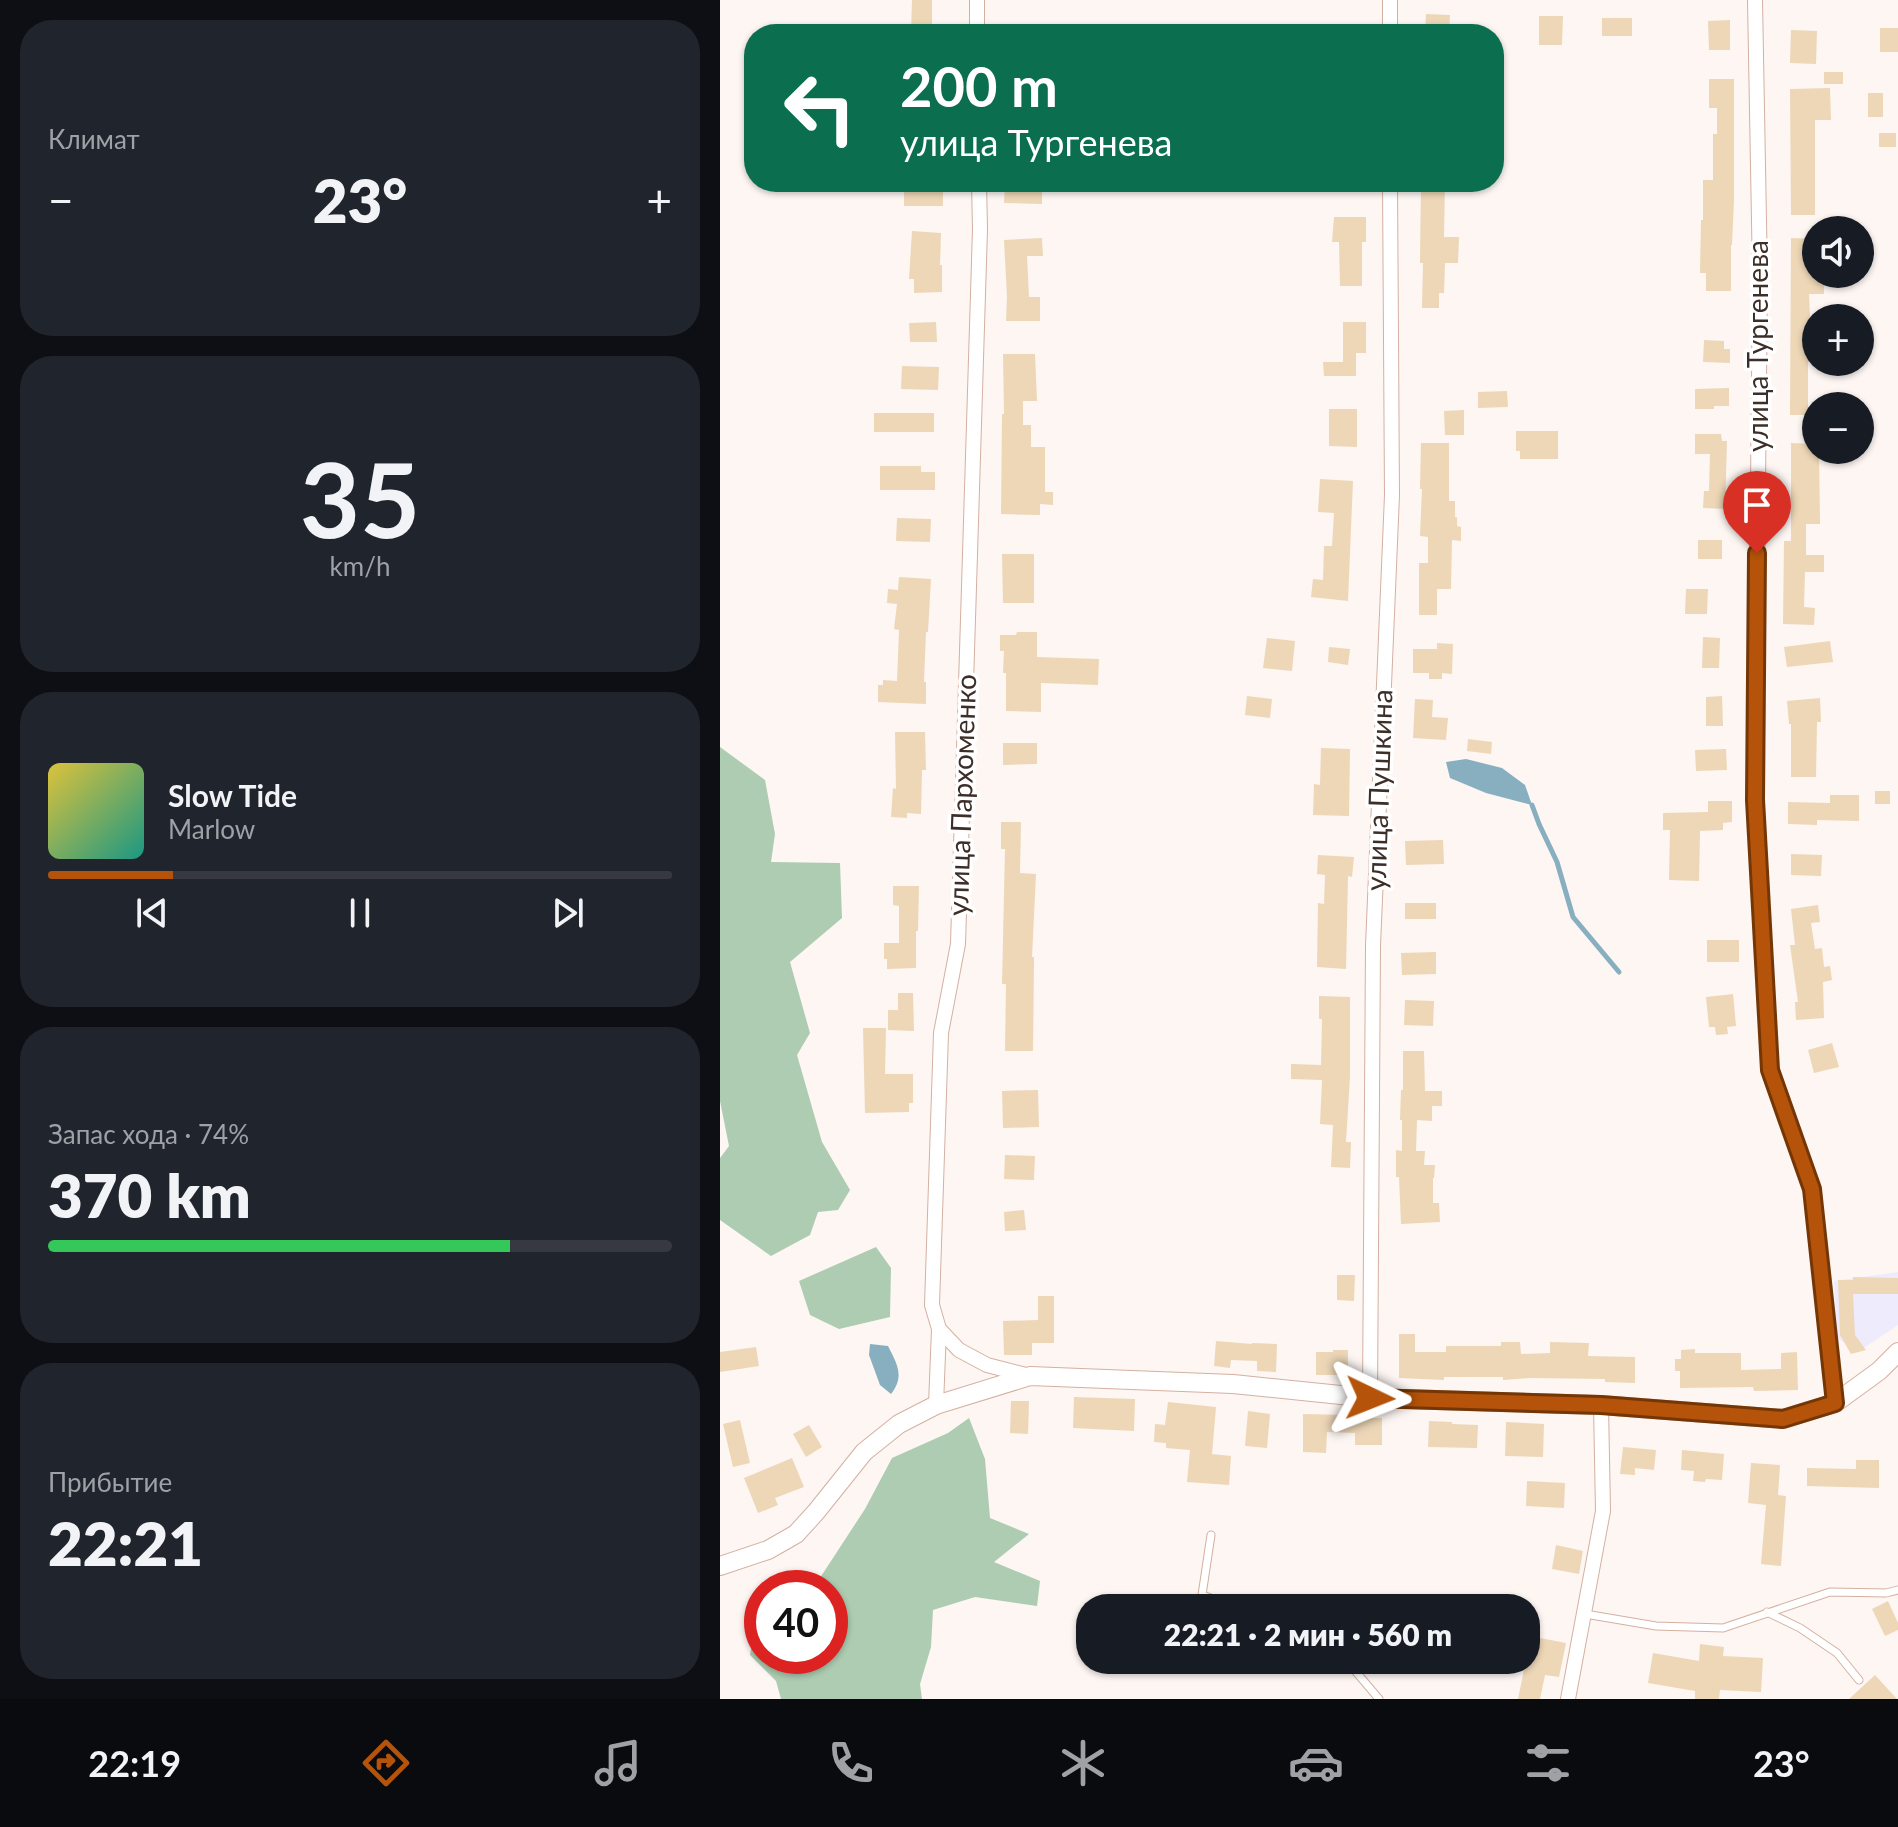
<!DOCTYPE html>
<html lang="ru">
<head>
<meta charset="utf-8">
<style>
	:root { --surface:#171b24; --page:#20242c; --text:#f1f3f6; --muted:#9ea1a6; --line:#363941; --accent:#b45309 }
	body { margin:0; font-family:Lato,sans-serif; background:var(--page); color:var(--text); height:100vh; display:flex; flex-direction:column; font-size:30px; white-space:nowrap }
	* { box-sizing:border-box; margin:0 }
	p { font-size:26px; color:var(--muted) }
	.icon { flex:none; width:44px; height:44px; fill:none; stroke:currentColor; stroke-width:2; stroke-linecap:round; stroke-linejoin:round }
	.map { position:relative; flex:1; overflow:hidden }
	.panel { display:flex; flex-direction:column; gap:20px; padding:20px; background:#0d0f14; width:720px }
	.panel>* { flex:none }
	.hud { position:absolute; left:24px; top:24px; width:760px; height:168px; border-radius:32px; box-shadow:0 2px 6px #0004; background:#0b6e4f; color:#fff; overflow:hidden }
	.controls { position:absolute; left:1082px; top:216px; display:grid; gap:16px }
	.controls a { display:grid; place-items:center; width:72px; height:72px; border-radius:50%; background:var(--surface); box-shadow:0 2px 6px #0004; font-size:40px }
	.speed { position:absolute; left:24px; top:1570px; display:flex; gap:16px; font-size:40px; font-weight:700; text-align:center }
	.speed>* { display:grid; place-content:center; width:104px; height:104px; border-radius:50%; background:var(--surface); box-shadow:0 2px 6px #0004; line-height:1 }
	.speed .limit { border:12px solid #d22; background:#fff; color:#111 }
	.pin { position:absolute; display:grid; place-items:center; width:68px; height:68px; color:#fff; margin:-82px -34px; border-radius:50% 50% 50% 0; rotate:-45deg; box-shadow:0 0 8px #0007 }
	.pin .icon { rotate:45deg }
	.me { position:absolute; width:88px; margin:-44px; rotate:92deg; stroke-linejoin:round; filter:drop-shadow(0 0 6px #0008) }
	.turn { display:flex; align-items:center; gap:28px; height:168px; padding:0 24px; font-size:36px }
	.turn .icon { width:104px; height:104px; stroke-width:2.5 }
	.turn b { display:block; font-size:56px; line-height:68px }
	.big { font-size:60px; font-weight:800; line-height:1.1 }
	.panel .tile { flex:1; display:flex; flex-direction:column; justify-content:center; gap:12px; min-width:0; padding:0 28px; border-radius:32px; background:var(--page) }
	.panel .dial { align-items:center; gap:0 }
	.dial b { font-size:104px; line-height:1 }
	.song { display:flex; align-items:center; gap:24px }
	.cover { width:96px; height:96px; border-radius:12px; background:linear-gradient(135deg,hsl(50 70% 55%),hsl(170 70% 35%)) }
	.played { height:8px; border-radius:4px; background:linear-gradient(90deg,var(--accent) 20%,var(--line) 20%) }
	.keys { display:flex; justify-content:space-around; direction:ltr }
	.heat { display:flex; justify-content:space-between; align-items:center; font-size:44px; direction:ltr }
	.charge { height:12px; border-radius:6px; background:linear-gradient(90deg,#34c759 74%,var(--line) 0) }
	.trip { position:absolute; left:356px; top:1594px; width:464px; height:80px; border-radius:32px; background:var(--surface); box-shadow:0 2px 6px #0004; font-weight:800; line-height:80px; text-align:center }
	.menu { display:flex; height:128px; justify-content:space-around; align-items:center; background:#090b0e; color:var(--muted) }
	.menu .icon { width:56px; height:56px }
	.menu .current { color:var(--accent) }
	.menu b { font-size:36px; color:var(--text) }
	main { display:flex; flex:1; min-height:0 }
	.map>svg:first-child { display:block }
	.industrial { fill:#eeebfc }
	.forest { fill:#adccb1 }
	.water { fill:#87afbf }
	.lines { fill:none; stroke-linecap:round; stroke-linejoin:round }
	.stream { stroke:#87afbf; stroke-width:5 }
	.building { fill:#edd7b7 }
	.service-casing { stroke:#d4b0a1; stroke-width:9 }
	.minor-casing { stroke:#d4b0a1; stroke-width:16 }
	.tertiary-casing { stroke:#d4b0a1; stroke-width:20 }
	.service { stroke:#fff; stroke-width:7 }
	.minor { stroke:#fff; stroke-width:14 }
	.tertiary { stroke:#fff; stroke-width:18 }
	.route-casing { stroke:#753606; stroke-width:20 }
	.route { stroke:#b45309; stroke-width:14 }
	.labels { text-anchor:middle; stroke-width:7; stroke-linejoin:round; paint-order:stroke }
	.street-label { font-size:28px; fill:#3c2e28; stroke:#fff }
</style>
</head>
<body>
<main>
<section class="panel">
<div class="tile"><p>Климат</p>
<div class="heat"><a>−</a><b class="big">23°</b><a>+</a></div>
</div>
<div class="tile dial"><b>35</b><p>km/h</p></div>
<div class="tile">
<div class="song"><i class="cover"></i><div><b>Slow Tide</b><p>Marlow</p></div></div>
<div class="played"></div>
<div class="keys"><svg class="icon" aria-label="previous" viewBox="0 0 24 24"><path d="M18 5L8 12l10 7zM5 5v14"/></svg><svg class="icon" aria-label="pause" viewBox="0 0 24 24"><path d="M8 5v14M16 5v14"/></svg><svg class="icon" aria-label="next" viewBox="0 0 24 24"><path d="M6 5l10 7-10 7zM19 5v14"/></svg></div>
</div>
<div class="tile"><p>Запас хода · 74%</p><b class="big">370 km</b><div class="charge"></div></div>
<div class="tile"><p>Прибытие</p><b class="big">22:21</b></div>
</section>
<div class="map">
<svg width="1178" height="1699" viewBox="0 0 1178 1699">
	<rect width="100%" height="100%" fill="#fdf6f3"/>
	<path class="industrial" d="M1178,1272v53l-39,26 -22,-13 -3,-57z"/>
	<path class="forest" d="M0,747l45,33 10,54 -4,28 69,1 2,55 -52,44 20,71 -13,22 25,87 28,48 -12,20 -20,2 -8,23 -39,21 -51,-36v-62l9,-12 -9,-45z
		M156,1247l15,21 -1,49 -51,12 -29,-14 -11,-34z
		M249,1418l16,41 5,59 39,16 -35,28 46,19 -3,25 -62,-9 -42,13 -2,37 -11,37 2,15h-141l-5,-18 -26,-26 6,-37 6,-4v42h68v-68h-21l7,-4 49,-75 27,-51 56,-25z"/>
	<path class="water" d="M746,759l36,9 23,17 7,20 -46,-12 -36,-15 -4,-16z
		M150,1344l18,2c9,18 17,30 3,48l-11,-9 -11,-30z"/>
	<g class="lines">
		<path class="stream" d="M812,805l7,19 18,38 16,55 46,55"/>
	</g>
	<path class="building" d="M192,0h20v34h-21z
		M706,14l24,1 -1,19h-24z
		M819,16h24l-1,29h-23z
		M882,18h30v18h-30z
		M1010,20v30h-21l-1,-29z
		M1160,28h18v24h-18z
		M1071,30l26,1 -1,33 -26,-1z
		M1104,72h19v12h-19z
		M989,79h25v121l-2,45h-1v46h-25v-18h-6l1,-53h2v-40h10v-46h4v-26h-8z
		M1110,88l1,32h-16v95h-24l-1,-126z
		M1148,93h15v24h-15z
		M1159,133h17v14h-17z
		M285,182h37v22l-38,-1z
		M701,182h24l-1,55h15l-1,26h-13l-1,30h-5v15h-17l1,-45h-3z
		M184,186l39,1v19h-39z
		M614,217h32v25h-4v44h-22l-1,-44h-7z
		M192,231l29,2 -1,32h2v27l-28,1v-14h-5z
		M322,238l1,18h-16l2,41h11v24h-34l1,-24 -3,-57z
		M1071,238l24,1 1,40h8v15h-15l3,67 -4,1v53h-18z
		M216,322l1,20h-27l-1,-19z
		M623,322h23v31h-10v23h-32l-1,-14h20z
		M984,340l20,1v8h6v14l-27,-1z
		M283,354h32l2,47h-14v24h8v22h14v45h8v13l-13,-1v11l-39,-1 1,-100h2z
		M182,366l37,1 -1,23 -37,-1z
		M1009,388v18h-15v3h-19v-20z
		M787,391l1,16 -30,1v-16z
		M609,409h28v38l-28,-1z
		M744,410v25h-19l-1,-24z
		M154,413h60v19h-60z
		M796,431h42v28h-38v-8h-4z
		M975,434h26l1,7h5l-2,68 -22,-1 1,-17h5l1,-37h-15z
		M701,443h28v58h6v16h2v9l4,1v14l-9,-1 -1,49h-14v26h-18v-52h9v-26l-8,-1 2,-47h-2z
		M1071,443l25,1v6h3l1,74h-14v31h18v17h-19l-1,35 11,1 -1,17 -31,-1 1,-83h7z
		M160,466h41v6h14v18h-55z
		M600,479l33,2 -5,120 -37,-4 2,-18 10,1 1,-34h8l2,-33 -16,-1z
		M177,518l34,1 -1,23 -34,-1z
		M978,540h24v19h-24z
		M282,554h32v49h-31z
		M179,577l32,2 -3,53h-2l-2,50h2v22l-48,-2v-17h5v-5l14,1 2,-51 -5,-1 3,-25 -10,-1 1,-14 10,1z
		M966,589h22l-1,25h-22z
		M297,632h20v25l62,2 -1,26 -57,-2v29l-35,-1v-38h-3l1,-22h-4v-16h16z
		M983,637l17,1 -1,30h-17z
		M547,638l28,3 -3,30 -29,-3z
		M1110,641l3,21 -46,5 -3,-20z
		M717,643l16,1 -1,30 -10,-1v6h-13v-6h-16v-24h24z
		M609,647l21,2 -2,16 -20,-3z
		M527,696l25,3 -2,19 -25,-3z
		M1002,696l1,30h-17v-29z
		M1100,698l1,24h-4l-1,55h-25v-53h-2l-2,-23z
		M695,699l18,1 -1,17 16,1 -2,22 -33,-2z
		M175,732h30l1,38h-4l-1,44 -14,-1v5l-16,-1 2,-29 3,1z
		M748,739l24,3 -1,12 -24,-3z
		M283,743h34v21l-34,1z
		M601,748l29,1 -1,67 -36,-1 1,-31 6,1z
		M1006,749l1,21 -31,1 -1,-21z
		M1155,791h15v13h-15z
		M1110,795h29v26l-42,-1v5l-29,-1v-22l42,1z
		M988,801h24v21l-9,1v7l-23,1 -1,50 -30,-1 1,-50h-7v-17l45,-1z
		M281,822h20l-1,51 16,1 -4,83h2l-1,94h-28l1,-67h-4l3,-135h-4z
		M723,840l1,24 -38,1 -1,-24z
		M1071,854l31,1 -1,21 -30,-1z
		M598,855l36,2 -2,20 -4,-1 -2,93 -29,-2 1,-64 6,1 1,-29 -8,-1z
		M173,886h26l-1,45h-2v37l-29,1v-10h-3v-16h15v-37l-6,-1z
		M685,903h31v16h-31z
		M1098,905l2,17 -9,1 4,26 7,-1 2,19 6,-1 2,14 -9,2 1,36 -28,2 -1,-18h3l-8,-57h5l-4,-36z
		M987,940h32v22h-32z
		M716,952v22l-34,1 -1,-22z
		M178,993h15l1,38 -26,-1v-20h10z
		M1013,994l3,32 -9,1 1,7 -12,1 -1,-8h-6l-3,-30z
		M599,996l31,1v80l-4,65h5l-1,26 -19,-1 2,-42 -13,-1 2,-44 -31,-1v-15l30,1 1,-46h-3z
		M685,1000l29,1 -1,25 -29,-1z
		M143,1028h23l-1,46h28v29h-4v9l-44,1z
		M1112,1043l7,24 -25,6 -6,-23z
		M683,1051h21l1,40h17v15h-10v15l-15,-1 -1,31h9l-1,14h11l-1,13h-1v25h6l1,19 -39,2 -2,-47h-3v-27l6,1v-31h-2l1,-30h2z
		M318,1090l1,37 -36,1 -1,-37z
		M285,1155l30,1 -1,24 -30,-1z
		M304,1210l2,20 -21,1 -1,-19z
		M617,1275h18l-1,26 -17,-1z
		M1133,1277l45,1v16h-45l2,41 11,15 -15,4 -11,-19 -2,-55h15z
		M318,1296h16v47h-22v12h-28l-1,-34 35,-1z
		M679,1334h16v18h31v-6h55v-4h19l1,12 29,-1v-11l39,1 -1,13 47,1v26l-30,-1v-3l-75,-1 -27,2v-3h-59v3l-45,-2z
		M496,1341l36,3v-1l25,1 -1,28 -19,-1v-10l-26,-1 -1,8 -16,-2z
		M36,1347l3,19 -39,6v-20z
		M975,1349v4h46v17l40,-1v-16l16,-1 1,38 -44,1 -1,-4 -73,1v-17h-5v-12h6v-9z
		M613,1350h15v25h-32v-23h17z
		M354,1397l61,2 -1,32 -61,-3z
		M291,1401h18l-1,33 -18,-1z
		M448,1402l48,5 -4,47 19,2 -2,29 -42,-3 3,-32 -24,-2v-5l-12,-1 1,-18 10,1z
		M528,1411l22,3 -3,34 -22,-2z
		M583,1414l43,1v3h36v27h-27v-12l-28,-1 -1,21 -23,-1z
		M20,1420l10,43 -17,4 -10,-43z
		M709,1421l23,1v2l26,1 -1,23 -49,-1z
		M786,1422l38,2 -1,33 -38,-1z
		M89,1425l13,22 -16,10 -13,-23z
		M903,1447l33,3 -2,20 -19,-2v7l-15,-1z
		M962,1450l42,4 -2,26 -16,-1 -1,3 -12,-1 1,-10 -13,-1z
		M72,1458l12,29 -29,11 3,7 -20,8 -14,-35z
		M1136,1460h23v28l-72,-2v-18l49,1z
		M1031,1463l29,2 -2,30 8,1 -5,70 -20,-2 5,-59 -18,-2z
		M807,1481l38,2 -1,25 -38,-2z
		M836,1545l27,6 -4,23 -27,-5z
		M1168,1601l10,22v7l-13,6 -13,-27z
		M815,1637l31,6 -7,34 -14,-2 -5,24h-22l8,-39v-18l8,2z
		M980,1644l24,3 -1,9 40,2 -2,34 -41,-2 -1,9h-24v-8l-47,-8 5,-30 46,8z
		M1155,1675l22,24h-48z"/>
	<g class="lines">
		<g class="service-casing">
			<path id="service" d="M491,1535l-9,60 38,13
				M1047,1612l33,16 37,25 22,27
				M865,1614l71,12 67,2 107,-36 56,1 12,-3
				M626,1660l33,39"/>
		</g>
		<g class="minor-casing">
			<path id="minor" d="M257,0v34
				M670,0v34
				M1035,0l5,276 -5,524 15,270 42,119 23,214
				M219,1329l20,21 28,15 43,11
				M650,1398l3,-452 19,-451 -2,-313
				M216,1405l3,-76 -7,-24 9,-272 17,-89 22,-715 -1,-47
				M848,1699l35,-188 -2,-106"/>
		</g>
		<g class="tertiary-casing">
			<path id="tertiary" d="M0,1566l48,-16 28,-16 20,-22 48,-60 35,-28 37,-19 94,-29 203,8 137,14 231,7 182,14 52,-16 44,-32 19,-19"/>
		</g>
		<use href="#service" class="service"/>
		<use href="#minor" class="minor"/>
		<use href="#tertiary" class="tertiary"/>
	</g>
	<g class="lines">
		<g class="route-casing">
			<path id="route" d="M650,1398l231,7 182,14 52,-16 -23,-214 -42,-119 -15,-270 2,-247"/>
		</g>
		<use href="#route" class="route"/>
	</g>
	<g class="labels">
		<g class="street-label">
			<text transform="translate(1038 346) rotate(-90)" y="10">улица Тургенева</text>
			<text transform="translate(659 790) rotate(-88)" y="10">улица Пушкина</text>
			<text transform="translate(242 795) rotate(-88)" y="10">улица Пархоменко</text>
		</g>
	</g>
</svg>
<div class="controls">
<a><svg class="icon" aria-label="sound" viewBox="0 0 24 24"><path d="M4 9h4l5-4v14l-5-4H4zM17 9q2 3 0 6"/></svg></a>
<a>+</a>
<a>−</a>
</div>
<div class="speed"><div class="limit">40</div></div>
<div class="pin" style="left:1037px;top:553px;background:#d93025"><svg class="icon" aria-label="arrive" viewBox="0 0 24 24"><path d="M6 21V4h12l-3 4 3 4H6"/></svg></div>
<svg class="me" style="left:650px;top:1398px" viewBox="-20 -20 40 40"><path d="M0-17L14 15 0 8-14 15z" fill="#b45309" stroke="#fff" stroke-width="4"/></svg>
<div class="trip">22:21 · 2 мин · 560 m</div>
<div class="hud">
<div class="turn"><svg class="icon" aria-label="left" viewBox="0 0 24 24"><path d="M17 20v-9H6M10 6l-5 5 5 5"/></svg><div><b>200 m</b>улица Тургенева</div></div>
</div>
</div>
</main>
<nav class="menu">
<b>22:19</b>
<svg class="icon current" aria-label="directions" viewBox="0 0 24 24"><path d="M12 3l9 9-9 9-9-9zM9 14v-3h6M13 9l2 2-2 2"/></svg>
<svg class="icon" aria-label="music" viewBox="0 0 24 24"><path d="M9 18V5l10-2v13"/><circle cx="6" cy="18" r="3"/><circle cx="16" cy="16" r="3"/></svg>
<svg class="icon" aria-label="phone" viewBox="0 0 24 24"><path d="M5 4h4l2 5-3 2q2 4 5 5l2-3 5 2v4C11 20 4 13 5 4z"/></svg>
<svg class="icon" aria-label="climate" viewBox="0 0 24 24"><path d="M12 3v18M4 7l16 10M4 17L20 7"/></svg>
<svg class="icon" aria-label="car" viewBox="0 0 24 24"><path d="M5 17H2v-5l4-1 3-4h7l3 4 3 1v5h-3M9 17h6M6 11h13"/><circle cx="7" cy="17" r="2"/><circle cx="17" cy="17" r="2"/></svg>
<svg class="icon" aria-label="filters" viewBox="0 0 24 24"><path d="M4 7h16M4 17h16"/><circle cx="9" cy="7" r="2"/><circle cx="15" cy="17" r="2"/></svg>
<b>23°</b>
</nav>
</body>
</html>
